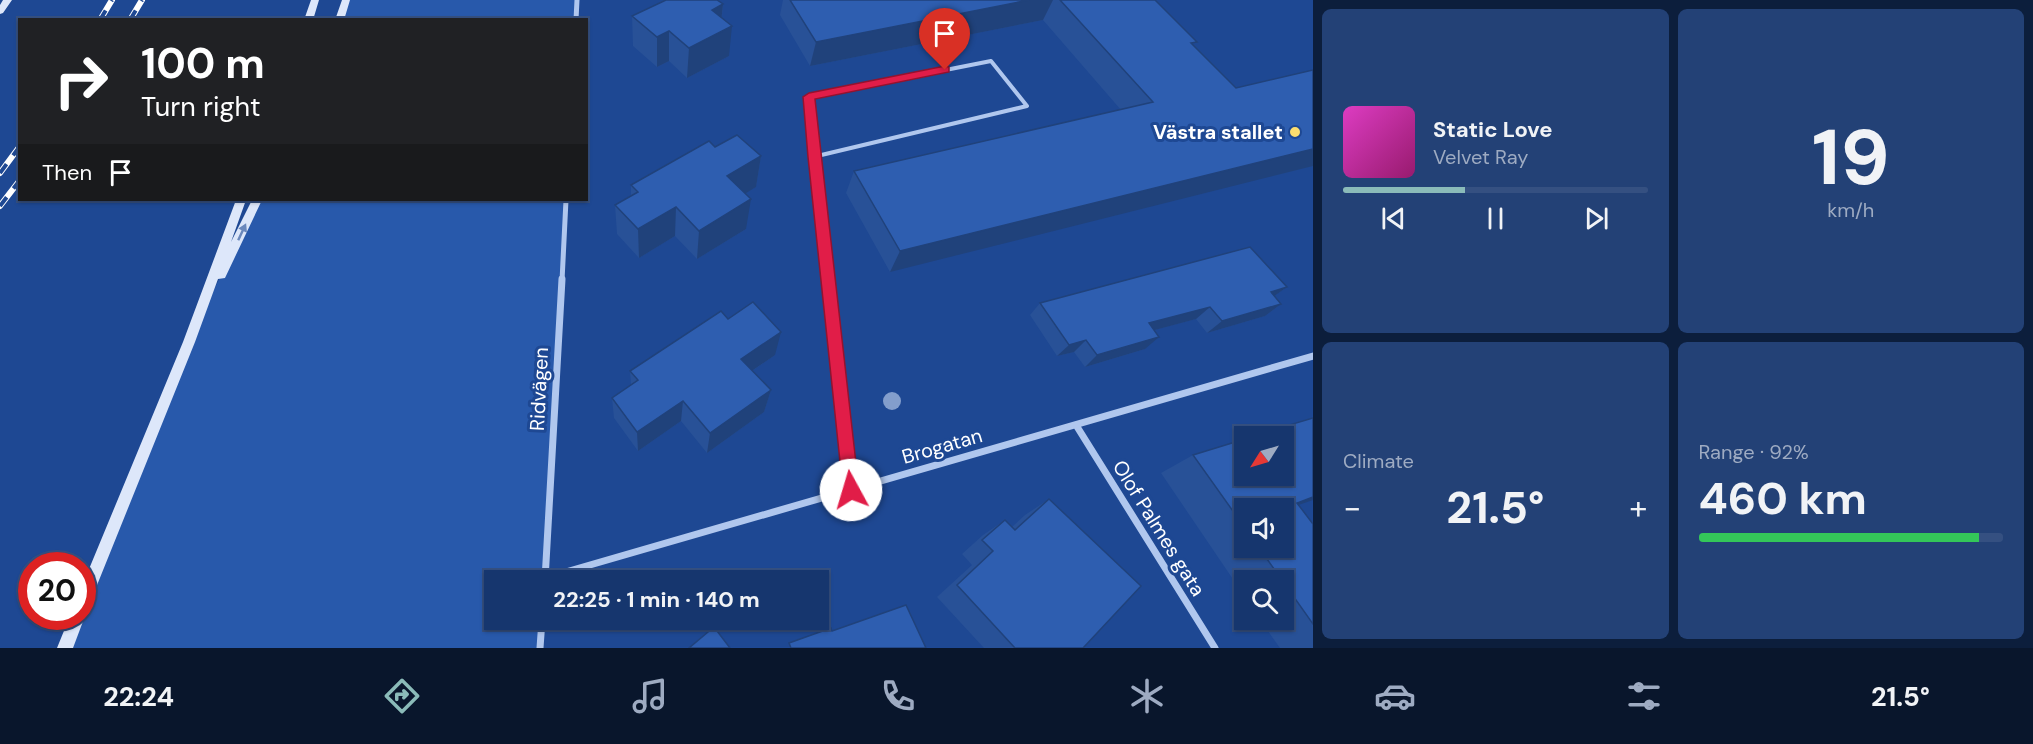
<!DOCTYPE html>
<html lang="en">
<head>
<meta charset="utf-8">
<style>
	:root { --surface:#16366e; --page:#234176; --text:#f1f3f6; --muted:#9eabc2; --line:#355081; --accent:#8bbbb9 }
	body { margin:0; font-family:"DM Sans",sans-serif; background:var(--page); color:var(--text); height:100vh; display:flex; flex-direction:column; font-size:22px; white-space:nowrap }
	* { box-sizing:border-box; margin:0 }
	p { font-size:20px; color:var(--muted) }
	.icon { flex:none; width:33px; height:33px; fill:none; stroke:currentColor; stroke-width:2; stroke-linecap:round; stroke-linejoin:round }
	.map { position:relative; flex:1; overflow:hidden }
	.details { display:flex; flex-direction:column; gap:9px; padding:9px; background:#0c1e3c; width:720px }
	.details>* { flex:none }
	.banner { position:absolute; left:18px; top:18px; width:570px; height:183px; border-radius:0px; box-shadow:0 2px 4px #0004,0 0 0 2px var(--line); background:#202124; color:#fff; overflow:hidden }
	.needle { width:39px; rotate:233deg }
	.fabs { position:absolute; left:1234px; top:426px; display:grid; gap:12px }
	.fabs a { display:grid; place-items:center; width:60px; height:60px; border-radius:0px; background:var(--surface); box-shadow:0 2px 4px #0004,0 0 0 2px var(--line); font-size:30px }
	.speed { position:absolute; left:18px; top:552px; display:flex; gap:12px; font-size:30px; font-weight:700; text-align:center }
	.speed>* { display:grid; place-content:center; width:78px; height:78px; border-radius:50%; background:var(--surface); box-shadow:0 2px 4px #0004,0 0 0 2px var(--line); line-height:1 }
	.speed .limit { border:9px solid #d22; background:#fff; color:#111 }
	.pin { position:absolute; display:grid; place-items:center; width:51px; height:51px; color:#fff; margin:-62px -26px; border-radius:50% 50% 50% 0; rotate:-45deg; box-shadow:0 0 6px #0007 }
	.pin .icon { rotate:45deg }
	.me { position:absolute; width:66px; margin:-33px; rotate:354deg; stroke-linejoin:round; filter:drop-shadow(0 0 4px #0008) }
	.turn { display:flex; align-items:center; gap:21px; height:126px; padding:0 24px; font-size:27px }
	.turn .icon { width:78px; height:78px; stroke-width:2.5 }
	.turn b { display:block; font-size:42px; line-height:51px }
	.then { display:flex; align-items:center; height:57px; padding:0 24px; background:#0003; gap:12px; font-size:22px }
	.big { font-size:45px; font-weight:700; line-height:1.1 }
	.details .card { flex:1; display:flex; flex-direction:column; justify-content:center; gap:9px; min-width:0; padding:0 21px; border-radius:9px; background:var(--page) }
	.details .dial { align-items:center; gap:0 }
	.dial b { font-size:78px; line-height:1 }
	.song { display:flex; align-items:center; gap:18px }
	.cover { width:72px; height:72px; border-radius:9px; background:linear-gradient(135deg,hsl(310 70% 55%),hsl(320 70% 35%)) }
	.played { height:6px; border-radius:3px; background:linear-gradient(90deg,var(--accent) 40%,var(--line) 40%) }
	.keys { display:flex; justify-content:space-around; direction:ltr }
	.heat { display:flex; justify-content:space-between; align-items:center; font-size:33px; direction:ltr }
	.charge { height:9px; border-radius:4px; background:linear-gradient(90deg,#34c759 92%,var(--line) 0) }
	.details .tiles { flex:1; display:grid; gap:9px; grid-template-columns:repeat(2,1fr) }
	.trip { position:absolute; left:484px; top:570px; width:345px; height:60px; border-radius:0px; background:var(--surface); box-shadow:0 2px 4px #0004,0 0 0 2px var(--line); font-weight:700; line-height:60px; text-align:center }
	.tabs { display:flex; height:96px; justify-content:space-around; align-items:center; background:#09162c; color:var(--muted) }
	.tabs .icon { width:42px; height:42px }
	.tabs .on { color:var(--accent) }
	.tabs b { font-size:27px; color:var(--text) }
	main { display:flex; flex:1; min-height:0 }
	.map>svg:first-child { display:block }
	.green { fill:#2859ab }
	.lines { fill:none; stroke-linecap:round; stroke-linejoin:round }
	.service-far1 { stroke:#b0c7ee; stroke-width:4 }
	.service { stroke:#b0c7ee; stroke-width:5 }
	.minor-far1 { stroke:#b0c7ee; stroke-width:5 }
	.minor { stroke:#b0c7ee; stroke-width:7 }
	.secondary { fill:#dde7fa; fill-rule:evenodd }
	.rail-casing { stroke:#fff; stroke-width:6 }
	.rail { stroke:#1e4893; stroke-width:4; stroke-dasharray:11; stroke-linecap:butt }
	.tree { fill:#839ecc }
	.wall { fill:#285197; fill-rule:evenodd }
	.shaded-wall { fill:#20427b }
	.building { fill:#2e5eb0; stroke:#20427b; stroke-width:1.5 }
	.oneway { fill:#6a88bc }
	.route { fill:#e11d48; stroke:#92132f; stroke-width:1.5 }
	.poi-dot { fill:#fcde6f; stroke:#1e4893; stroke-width:2 }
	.labels { text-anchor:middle; stroke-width:6; stroke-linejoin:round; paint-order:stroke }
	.poi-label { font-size:20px; font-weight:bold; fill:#fff; stroke:#1e4893; text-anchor:end }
	.street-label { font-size:20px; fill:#fff; stroke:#1e4893 }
</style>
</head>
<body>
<main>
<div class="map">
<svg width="1313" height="648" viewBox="0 0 1313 648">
	<rect width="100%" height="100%" fill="#1e4893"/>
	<path class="green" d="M346,0h231l-1,19 -237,1z
		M257,200h309l-21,380h-50v40h47l-2,28h-475l17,-32 1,-11 106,-263z"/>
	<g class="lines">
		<path class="service-far1" d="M991,61l36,45 -214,51 -4,-60z
			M813,157l14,124"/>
		<path class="service" d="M827,279l24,211"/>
		<path class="minor-far1" d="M576,20l1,-20
			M562,281l4,-81"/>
		<path class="minor" d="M1076,425l139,223
			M545,578l768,-222
			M545,580l17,-301
			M540,648l2,-28"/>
		<path class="secondary" d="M3,0h9l-9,13 -3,1v-9z
			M311,0h8l-6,20h-9z
			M342,0h8l-6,20h-9z
			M236,200h10l-15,42 21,-42h10l-37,78 -7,1 -23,63 -106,263 -2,5 -3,2 1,4 -12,32h-16l13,-32h12v-30l101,-244z"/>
		<g class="rail-casing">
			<path id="rail" d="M100,20l12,-20
				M130,20l12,-20
				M0,173l20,-27
				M0,206l20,-26"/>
		</g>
		<use href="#rail" class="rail"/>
	</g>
	<circle class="tree" cx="892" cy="401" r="9"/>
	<path class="wall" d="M783,0h372l39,46 42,42 -346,184 -44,-79 8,-22 267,-61 -78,-90 -233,46 -30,-51z
		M723,4l-1,13 7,39 -42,22 -18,-17 -12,6 -24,-21 -1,-30z
		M761,156l-5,31 -11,6 1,36 -49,30 -22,-23 -36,22 -22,-24 -2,-29 16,-10v-10z
		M1287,287l-13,9 7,8 -16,12 -58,17 -11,-14 -42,11 -9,19 -60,18 -11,-15 -17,4 -27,-41 10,-12z
		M775,355l-23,16 19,19 -7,22 -57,41 -26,-32 -43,30 -24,-33 -2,-20 19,-13 -1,-14z
		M1193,455l105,50 15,19v124h-33l-20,-28h24v-40h-39v17l-84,-124zM1245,508l39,40h-39z
		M1049,499l34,149h-99l-47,-51 35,-32 -10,-11 21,-19 22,-15 7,7 13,-12z"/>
	<path class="shaded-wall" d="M1029,0h24l-10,20 -233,46 6,-24z
		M723,4l-3,28 12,-6 -3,30 -42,22 2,-30 23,-38z
		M669,31v30l-12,6v-30z
		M1313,149v17l-423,106 10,-21z
		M761,156l-5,31 -33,20 4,-31z
		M751,199l-5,30 -49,30 2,-28z
		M676,207l-1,29 -36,22 -1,-29z
		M1287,287l-17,12 1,-7z
		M1281,304l-16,12 -58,17 15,-12z
		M1210,307l-14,12 -60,16 13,-12z
		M781,332l-6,23 -38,26 4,-22z
		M1159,337l-14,12 -60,18 12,-12z
		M1086,340l-12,12 -17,4 12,-11z
		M771,390l-7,22 -57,41 3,-20z
		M683,401l-2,20 -43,30 -1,-19z
		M1313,497v3l-29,10 13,-7z"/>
	<path class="building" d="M666,0h51l6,4 -11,6 20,16 -43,22 -20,-17 -12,6 -25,-21z
		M790,0h239l-213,42z
		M1060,0h95l42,42 -6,1 45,45 77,-18v79l-413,102 -46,-80 299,-69z
		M737,135l24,21 -34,20 24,23 -52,32 -23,-24 -38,22 -23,-24 23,-13 -7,-7 78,-44 6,6z
		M1250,247l37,40 -16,5 10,12 -59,17 -12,-14 -61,16 10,14 -62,18 -11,-15 -17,5 -29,-42z
		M753,302l28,30 -40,27 30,31 -61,43 -27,-32 -46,31 -25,-34 26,-18 -8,-9 91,-60 7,8z
		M1313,418v79l-16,6 16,21v100l-29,-41v-3h-2l-23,-32h25v-40h-39v20l-52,-73 52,-16v37h39v-40h-32z
		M1049,499l92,87 -58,62h-68l-58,-63 36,-34 -11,-11 23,-20 10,10z
		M906,605l20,43h-135l-2,-5 42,-15 1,3z
		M714,627l16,21h-41z"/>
	<defs><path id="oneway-solid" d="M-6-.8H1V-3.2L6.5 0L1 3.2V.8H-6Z" transform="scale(1.5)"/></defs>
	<use class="oneway" href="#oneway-solid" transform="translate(242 232) rotate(-65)"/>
	<path class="route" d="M945,66l4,1v5l-134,27 44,391 -3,5 -5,2 -6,-2 -2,-5 -35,-333 -5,-60 6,-4z"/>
	<circle class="poi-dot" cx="1295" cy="132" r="6"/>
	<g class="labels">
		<g class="poi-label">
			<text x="1283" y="139">Västra stallet</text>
		</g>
		<g class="street-label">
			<text transform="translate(539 389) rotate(-87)" y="7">Ridvägen</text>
			<text transform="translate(942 446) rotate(-16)" y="7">Brogatan</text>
			<text transform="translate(1159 528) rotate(58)" y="7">Olof Palmes gata</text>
		</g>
	</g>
</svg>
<div class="fabs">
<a><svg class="needle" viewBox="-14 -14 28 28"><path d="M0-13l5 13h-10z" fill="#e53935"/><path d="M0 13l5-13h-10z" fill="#9eabc2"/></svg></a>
<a><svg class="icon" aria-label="sound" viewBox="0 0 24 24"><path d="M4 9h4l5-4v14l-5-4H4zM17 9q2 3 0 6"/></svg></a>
<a><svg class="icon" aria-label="search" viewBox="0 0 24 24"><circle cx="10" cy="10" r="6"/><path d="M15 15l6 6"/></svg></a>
</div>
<div class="speed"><div class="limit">20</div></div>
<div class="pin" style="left:945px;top:70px;background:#d93025"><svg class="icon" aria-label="arrive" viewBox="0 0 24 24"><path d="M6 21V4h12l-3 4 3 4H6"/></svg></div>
<svg class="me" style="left:851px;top:490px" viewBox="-20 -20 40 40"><circle r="19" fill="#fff"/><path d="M0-13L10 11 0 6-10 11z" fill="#e11d48"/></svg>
<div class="trip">22:25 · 1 min · 140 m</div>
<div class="banner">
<div class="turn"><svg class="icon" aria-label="right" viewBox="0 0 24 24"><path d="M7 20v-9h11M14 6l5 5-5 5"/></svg><div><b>100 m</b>Turn right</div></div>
<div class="then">Then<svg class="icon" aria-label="arrive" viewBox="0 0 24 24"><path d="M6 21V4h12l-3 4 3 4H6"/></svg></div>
</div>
</div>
<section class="details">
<div class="tiles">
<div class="card">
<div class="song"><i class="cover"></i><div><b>Static Love</b><p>Velvet Ray</p></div></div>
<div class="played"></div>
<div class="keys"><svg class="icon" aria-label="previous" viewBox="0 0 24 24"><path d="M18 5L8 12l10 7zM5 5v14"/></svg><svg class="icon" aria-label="pause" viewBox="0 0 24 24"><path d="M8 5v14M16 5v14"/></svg><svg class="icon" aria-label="next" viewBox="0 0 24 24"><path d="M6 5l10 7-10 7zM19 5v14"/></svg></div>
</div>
<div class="card dial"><b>19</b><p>km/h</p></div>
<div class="card"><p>Climate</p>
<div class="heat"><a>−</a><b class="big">21.5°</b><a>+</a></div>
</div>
<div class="card"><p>Range · 92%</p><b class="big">460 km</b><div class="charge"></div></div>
</div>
</section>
</main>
<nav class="tabs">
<b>22:24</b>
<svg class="icon on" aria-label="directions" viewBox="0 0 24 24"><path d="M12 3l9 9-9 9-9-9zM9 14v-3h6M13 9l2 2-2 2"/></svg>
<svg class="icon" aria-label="music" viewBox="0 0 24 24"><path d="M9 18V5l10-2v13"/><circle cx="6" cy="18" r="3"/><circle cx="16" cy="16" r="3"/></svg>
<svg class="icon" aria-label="phone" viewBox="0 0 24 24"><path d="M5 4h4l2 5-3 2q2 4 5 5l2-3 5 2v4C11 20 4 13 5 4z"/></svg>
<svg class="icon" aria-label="climate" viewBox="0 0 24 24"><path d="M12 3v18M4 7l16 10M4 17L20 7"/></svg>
<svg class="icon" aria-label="car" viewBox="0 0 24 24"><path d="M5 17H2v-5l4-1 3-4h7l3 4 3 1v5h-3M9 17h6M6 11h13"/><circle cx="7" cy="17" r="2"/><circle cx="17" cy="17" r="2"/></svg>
<svg class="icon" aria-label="filters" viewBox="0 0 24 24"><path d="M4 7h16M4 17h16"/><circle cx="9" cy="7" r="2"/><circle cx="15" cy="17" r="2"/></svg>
<b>21.5°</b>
</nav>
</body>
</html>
